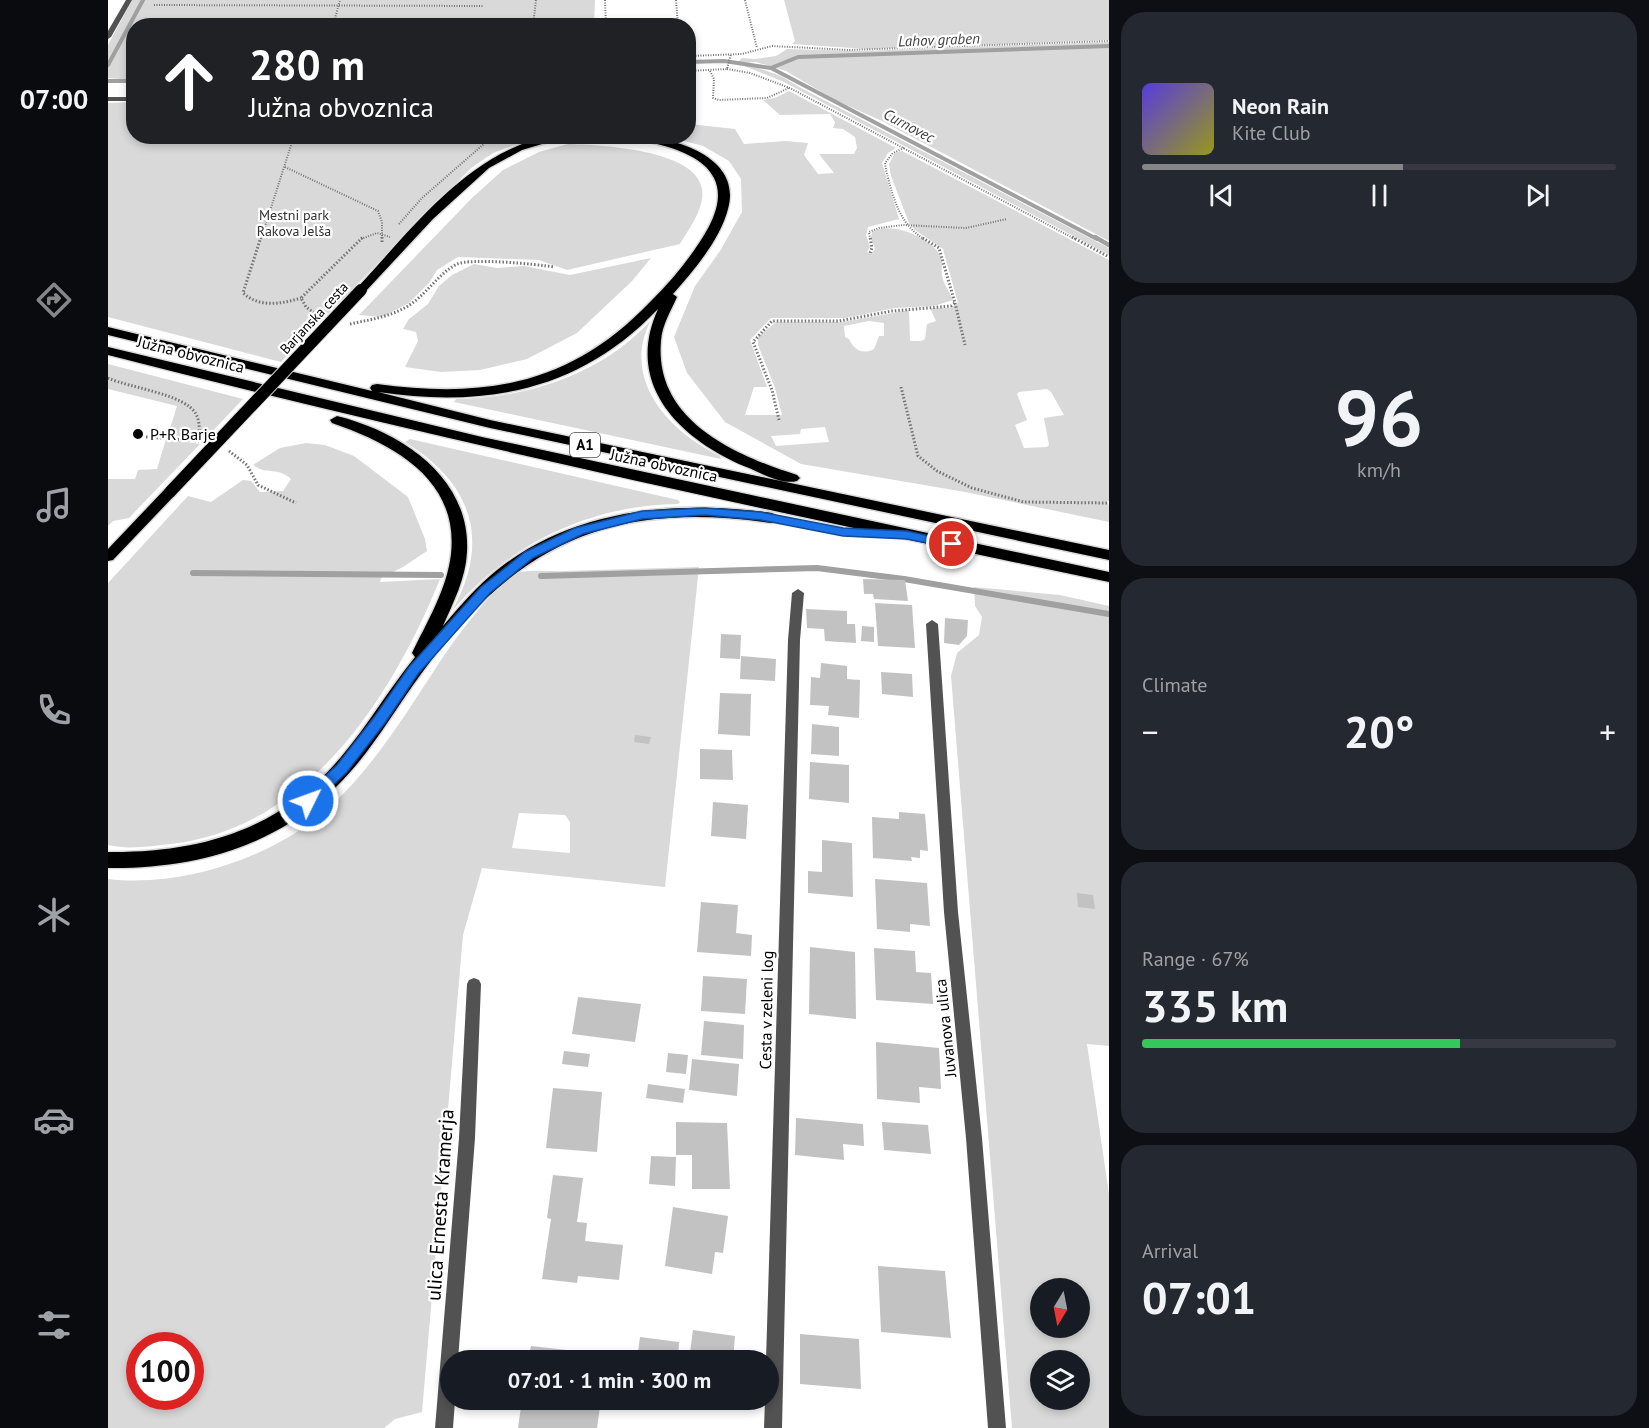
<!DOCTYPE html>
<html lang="en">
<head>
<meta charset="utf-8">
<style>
	:root { --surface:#171b24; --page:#242831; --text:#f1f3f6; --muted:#9ea1a6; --line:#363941; --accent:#858687 }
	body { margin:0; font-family:"PT Sans",sans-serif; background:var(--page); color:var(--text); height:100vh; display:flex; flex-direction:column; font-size:22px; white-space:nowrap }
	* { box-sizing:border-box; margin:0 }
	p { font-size:20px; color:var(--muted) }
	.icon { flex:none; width:33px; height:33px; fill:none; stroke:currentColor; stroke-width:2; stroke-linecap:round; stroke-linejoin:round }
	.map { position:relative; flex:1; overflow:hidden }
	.sheet { display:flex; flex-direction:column; gap:12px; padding:12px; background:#0d0f14; width:540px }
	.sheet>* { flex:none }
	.banner { position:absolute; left:18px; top:18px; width:570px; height:126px; border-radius:24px; box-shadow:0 3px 9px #0003; background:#202124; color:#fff; overflow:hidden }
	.needle { width:39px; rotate:190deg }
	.buttons { position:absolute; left:922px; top:1278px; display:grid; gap:12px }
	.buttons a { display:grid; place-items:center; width:60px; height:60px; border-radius:50%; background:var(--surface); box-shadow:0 3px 9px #0003; font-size:30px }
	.speed { position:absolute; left:18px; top:1332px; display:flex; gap:12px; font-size:30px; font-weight:700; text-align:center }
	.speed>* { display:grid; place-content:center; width:78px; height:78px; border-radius:50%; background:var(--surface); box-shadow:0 3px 9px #0003; line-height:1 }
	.speed .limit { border:9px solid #d22; background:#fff; color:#111 }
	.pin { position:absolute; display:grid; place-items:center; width:51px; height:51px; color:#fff; margin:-26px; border:3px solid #fff; border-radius:50%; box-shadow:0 2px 6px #0007 }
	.me { position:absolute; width:66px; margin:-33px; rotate:48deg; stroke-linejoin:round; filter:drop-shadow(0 0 4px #0008) }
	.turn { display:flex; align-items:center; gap:21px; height:126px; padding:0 24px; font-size:27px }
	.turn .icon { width:78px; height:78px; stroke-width:2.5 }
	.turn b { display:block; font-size:42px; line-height:51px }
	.big { font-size:45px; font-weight:700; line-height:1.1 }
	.sheet .tile { flex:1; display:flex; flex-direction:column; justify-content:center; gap:9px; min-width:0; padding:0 21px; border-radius:24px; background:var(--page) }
	.sheet .dial { align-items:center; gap:0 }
	.dial b { font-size:78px; line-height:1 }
	.song { display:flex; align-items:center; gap:18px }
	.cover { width:72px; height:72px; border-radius:9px; background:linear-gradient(135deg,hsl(250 70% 55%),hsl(60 70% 35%)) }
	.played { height:6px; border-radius:3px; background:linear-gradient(90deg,var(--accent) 55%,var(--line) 55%) }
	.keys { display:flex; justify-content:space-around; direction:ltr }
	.heat { display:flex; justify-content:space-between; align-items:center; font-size:33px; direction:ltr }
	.charge { height:9px; border-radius:4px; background:linear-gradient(90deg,#34c759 67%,var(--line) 0) }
	.trip { position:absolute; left:332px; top:1350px; width:339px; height:60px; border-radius:30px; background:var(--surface); box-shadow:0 3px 9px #0003; font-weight:700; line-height:60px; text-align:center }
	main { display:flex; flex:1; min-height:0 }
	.dock { display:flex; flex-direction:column; width:108px; justify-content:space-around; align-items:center; background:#090b0e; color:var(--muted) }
	.dock .icon { width:42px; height:42px }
	.dock .on { color:var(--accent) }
	.dock b { font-size:27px; color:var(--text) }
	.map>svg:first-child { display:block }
	.green { fill:#d9d9d9; fill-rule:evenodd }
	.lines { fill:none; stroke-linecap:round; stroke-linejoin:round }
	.stream-far2 { stroke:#a0a0a0; stroke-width:4 }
	.stream-far1 { stroke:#a0a0a0; stroke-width:4.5 }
	.stream { stroke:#a0a0a0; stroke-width:6 }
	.building { fill:#c2c2c2 }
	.primary-casing { stroke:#dbdbdb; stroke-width:3 }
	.highway-casing { stroke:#dbdbdb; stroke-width:3 }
	.path-far1 { stroke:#747474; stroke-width:2; stroke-dasharray:1 1.5; stroke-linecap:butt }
	.path { stroke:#747474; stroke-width:3; stroke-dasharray:1.5 2; stroke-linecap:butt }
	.street { fill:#525252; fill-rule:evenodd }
	.primary { fill:#000; fill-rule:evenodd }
	.highway { fill:#000; fill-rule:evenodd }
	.primary-bridge-casing { stroke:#dbdbdb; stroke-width:14; stroke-linecap:butt }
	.primary-bridge { stroke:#000; stroke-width:12 }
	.route { fill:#1a73e8; stroke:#114b97; stroke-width:1.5 }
	.poi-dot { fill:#000; stroke:#fff; stroke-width:2 }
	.labels { text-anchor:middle; stroke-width:4.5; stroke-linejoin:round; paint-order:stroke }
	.far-park-label { font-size:14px; fill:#303030; stroke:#fff }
	.far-street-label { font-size:14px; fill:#000; stroke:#fff }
	.far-water-label { font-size:15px; font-style:italic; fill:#414141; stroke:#fff }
	.shield { fill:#fff; stroke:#4c4c4c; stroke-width:1.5 }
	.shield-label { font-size:15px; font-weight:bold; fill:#000 }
	.street-label { font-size:16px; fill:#000; stroke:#fff }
	.poi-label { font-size:16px; fill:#000; stroke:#fff; text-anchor:start }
	.near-street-label { font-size:20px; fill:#000; stroke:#fff }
</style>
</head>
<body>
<main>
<nav class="dock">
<b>07:00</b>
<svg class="icon on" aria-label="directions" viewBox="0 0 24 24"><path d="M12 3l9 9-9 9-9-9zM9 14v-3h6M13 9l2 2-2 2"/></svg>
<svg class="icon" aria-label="music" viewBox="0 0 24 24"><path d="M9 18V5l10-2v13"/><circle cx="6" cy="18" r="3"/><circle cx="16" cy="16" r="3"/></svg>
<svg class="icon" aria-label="phone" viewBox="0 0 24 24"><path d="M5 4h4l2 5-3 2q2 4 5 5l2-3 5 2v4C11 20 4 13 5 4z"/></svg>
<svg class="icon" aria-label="climate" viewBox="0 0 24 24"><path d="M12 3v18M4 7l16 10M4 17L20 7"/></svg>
<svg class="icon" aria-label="car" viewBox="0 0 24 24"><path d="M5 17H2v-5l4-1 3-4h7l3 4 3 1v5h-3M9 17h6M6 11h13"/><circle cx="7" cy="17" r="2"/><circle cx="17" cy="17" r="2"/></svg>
<svg class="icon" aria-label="filters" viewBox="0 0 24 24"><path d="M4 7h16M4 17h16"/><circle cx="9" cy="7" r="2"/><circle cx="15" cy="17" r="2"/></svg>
</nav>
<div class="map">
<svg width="1001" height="1428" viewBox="0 0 1001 1428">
	<rect width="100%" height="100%" fill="#fff"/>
	<path class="green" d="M24,0h463l-1,25 -460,1 -1,54 -25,-2v-33z
		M676,0h325v40l-242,9 -75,-5 3,-3z
		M1001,42v199l-227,-120 -47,-21 -49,-29 -30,-9 -12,1 37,13 20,12 308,160v7l-325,-173 -47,-19 5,-5 13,1 21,-3 11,-7 74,2z
		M681,91l107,57 -8,5 -6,10 17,56 -31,8 -2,8 4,12 -3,5 4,2 4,-5 -4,-11 1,-6c17,-12 62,6 69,25 2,6 0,12 1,18 1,8 8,18 11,25l-19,6 -39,2 -50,10h-74l-21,22 17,47h-13l-9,28h37l-7,-27 -17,-43v-8l18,-15h67l66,-12 1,31h11l4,-2 2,-15 9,-3 -6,-13h21l7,-5 -15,-54 -28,-19 -6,-7 -18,-47 -2,-12 6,-11 7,-2 207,109v241h-2l2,5v16l-144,-30 -164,-28 -76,-42 -38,-49 -13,-36 21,-51 25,-35 22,-39 -1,-33 -12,-18 -26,-15 -34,-9 19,-1 1,-12 46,5 9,15 41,-3 23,2 -4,12 14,19 16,-1 -15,-19h35l3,-6 -2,-11 -12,-8 -10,-1 2,-6 -5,-8 -50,1 -17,-15 12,-2zM761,321l15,2v13h-5l-5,13c-11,6 -20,1 -25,-10l-4,-2 -1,-11zM939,389l4,3 13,23 -20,3 5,27 -2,2 -23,1 -9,-23 12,-5 -10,-26 2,-2zM717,427l4,15 -53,4 -5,-10 29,-2 1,-5z
		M25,102l1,34 403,1 -44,16 -22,15 -190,194 -173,-45v-214z
		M460,144c31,1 128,5 134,45 3,19 -13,40 -22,55l-113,26 -28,-10 -81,-3 -21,13 -8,13 -20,20 -27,14 -23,-2 113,-117 31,-28 36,-18z
		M543,258l-19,23 -55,52 -50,26 -47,11 -39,2 -36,-5 13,-26 -2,-9 -13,-3 6,-10 19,-15 11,-18 13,-11 22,-11 23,4 27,-2 46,9z
		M543,320c-31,59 18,112 69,136l1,3 -267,-57 2,-3c71,-1 147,-25 195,-79z
		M0,364l135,35 -37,39 -38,-3 9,-29 -69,-17z
		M58,439l34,5 -71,74 -16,3 -5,5v-47h27l3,-9 19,-1z
		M302,439l268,61 2,2 -2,2c-88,1 -169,40 -226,107 40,-72 19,-128 -47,-169z
		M198,443l19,2 29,11 54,41 17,42 2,12 -24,16 -22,11 -1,4 60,-3c-48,118 -131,249 -269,265 -20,2 -43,6 -63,1v-262l80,-87 23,6 32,-22 8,1 9,11 23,-1 8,-12c-14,-13 -24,-3 -38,-14l27,-17z
		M591,567l-34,320 -183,-19 -19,67 -41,477 -27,7 -11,9h-276v-549c76,9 171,-23 226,-76 44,-42 76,-96 109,-146 12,-18 56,-78 75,-84 10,-4 34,-1 45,-2 46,-1 91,-3 136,-4zM411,813l46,2 5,7v31l-58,-5zM32,1346h50v50h-50z
		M866,587l86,8 49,11v440l-22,-2 22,150v234h-97l-61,-752 6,-23 22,-18 3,-18 -7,-11zM933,1288h39v40h-39zM933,1360h39v40h-39z"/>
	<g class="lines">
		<path class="stream-far2" d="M580,62l36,-1 47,7 326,171
			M0,65l35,-65
			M663,68l27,-11 311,-11
			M0,81h26"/>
		<path class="stream-far1" d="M987,237l14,8"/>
		<path class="stream" d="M85,573l248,2
			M433,576l276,-8 87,11 205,35"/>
	</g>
	<path class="building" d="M755,579l42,1 3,21 -34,-2 -1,-5h-9z
		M767,603l37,2 3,43 -37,-2z
		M698,609l41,2v13h8l1,19 -31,-2 -1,-12 -17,-1z
		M837,618l23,2 -1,16 -8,9 -15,-2z
		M754,626l12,1v15l-13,-1z
		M613,634l20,1 -1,24 -20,-1z
		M633,656l35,3 -1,22 -35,-2z
		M713,663l26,3v13l13,1 -1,38 -31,-3 1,-9 -19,-1 1,-28 9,1z
		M773,672l31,2 1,23 -31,-3z
		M612,693l31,1 -1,42 -32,-2z
		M704,724l27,3v29l-28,-2z
		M527,735l16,2 -2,7 -15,-2z
		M592,749l32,1 1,30 -33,-1z
		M702,762l39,3v38l-40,-4z
		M605,802l35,3 -2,34 -35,-3z
		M791,812l26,2 3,37 -8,-1v8l-9,-1 1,4 -39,-3 -1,-41 27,2z
		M714,840l30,3 1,54 -45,-4v-22l14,1z
		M767,879l52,4 3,43 -20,-2v8l-33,-3z
		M969,893l16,2 2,14 -17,-2z
		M593,902l37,3 -2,28 16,2 -1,21 -54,-4z
		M702,947l45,5 1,67 -47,-5z
		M766,948l41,3 1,21 15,1 2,31 -57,-4z
		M595,976l44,3 -2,35 -44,-3z
		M470,997l63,7 -6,38 -63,-8z
		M596,1021l40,4 -1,34 -42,-4z
		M768,1042l63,6 2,41 -22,-2 1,16 -43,-4z
		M456,1051l26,3 -2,13 -26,-3z
		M560,1053l20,2 -2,19 -20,-2z
		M584,1059l47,5 -2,32 -48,-6z
		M540,1084l37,5 -2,14 -37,-5z
		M445,1088l49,4 -5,60 -51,-4z
		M688,1118l67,6 1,22 -21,-2 1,16 -49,-5z
		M568,1122l51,1 3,66h-38v-34h-16z
		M774,1122l46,3 3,29 -47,-4z
		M543,1156l25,1 -1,29 -26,-2z
		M445,1175l30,3 -6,44 10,1 -2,18 38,4 -4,35 -41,-4 -1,7 -35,-4 9,-60 -4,-1z
		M565,1207l55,9 -5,37 -8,-1 -3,22 -47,-8z
		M770,1266l67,5 6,67 -70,-6z
		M585,1330l42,6 -2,24h-44z
		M692,1334l59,5 2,50 -61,-5z
		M532,1337l39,5 -1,18h-41z
		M423,1346l45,5 -1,9h-47z
		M414,1400h79l-4,28h-79z"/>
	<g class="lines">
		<g class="primary-casing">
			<path id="primary" d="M439,136h22l-47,14 -33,18 -56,51 -68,73h-8v-4c55,-59 108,-132 190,-152z
				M62,488l5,1 1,3 -1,3 -62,65 -5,1v-12l57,-60z"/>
		</g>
		<g class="highway-casing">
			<path id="highway" d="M524,136c38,0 111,19 96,73 -8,31 -34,61 -55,85l4,3c-6,14 -15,28 -16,44 -7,79 73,114 136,134l3,3 -3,3c-14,4 -35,-7 -48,-13 -67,-27 -126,-82 -91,-159 -78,82 -172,99 -280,83l112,28 619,130v10l-619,-132 -382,-93v-8l264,64 -2,-3 2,-3 5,-1c111,15 195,0 274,-83 16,-16 31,-33 44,-52 13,-19 31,-47 19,-71 -10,-20 -37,-29 -57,-34 -8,-2 -19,-3 -25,-8z
				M0,347l374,90 627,135v10c-335,-70 -669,-142 -1001,-227z
				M229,416c65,16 134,62 130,136 -1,26 -14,51 -24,74 17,-20 34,-40 54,-56 78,-62 180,-70 275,-57l8,5 -8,5c-161,-23 -256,20 -351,151 -30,41 -56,89 -95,122 -61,54 -138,73 -218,72v-16c92,1 172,-22 233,-95 27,-32 48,-68 74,-100l-3,-4c15,-31 35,-64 39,-99 8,-75 -58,-110 -119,-131l-2,-3z"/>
		</g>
		<path class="path-far1" d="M497,0l1,26
			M568,0l2,26
			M637,0l12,48
			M46,5l330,1
			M225,26l7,-26
			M425,26l3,-26
			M580,56l54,-2 30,-8 77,4 260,-9
			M619,69l23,4 40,15 285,151
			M580,71l39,-2 4,-15
			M602,71l4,8 -1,19 6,2 48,-2 22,-10
			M796,148l-11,5 -8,10 1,7c7,27 13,54 38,69
			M177,167l93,44 4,11v17
			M291,224l23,-26 71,-62
			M153,239l33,-103
			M253,239l16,-6 13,4
			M762,239l-1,-7 10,-4 24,-3 63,3 41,-9"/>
		<path class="path" d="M153,237l-18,56c17,15 38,11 58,5
			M274,237v7
			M964,237l37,20
			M762,253l2,-5 -2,-11
			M847,303l10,42
			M209,315l-11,-8 -5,-9 62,-61
			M242,324c23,-5 46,-8 65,-23 15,-12 25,-28 42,-37 14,-6 79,0 97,3
			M0,378c22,10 77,16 88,36 4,7 3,16 4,24
			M793,387l17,69 19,15 35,17 52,14 85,1
			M671,420l-7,-30 -19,-48 19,-21h67l53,-10 59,-5 4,-3 -16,-55 -18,-11
			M38,437l53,4
			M121,451l18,14 11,20 38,18"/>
		<path class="street" d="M18,0h6l-21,37 -3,2v-8z
			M0,97h26v4h-26z
			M690,589l6,4 -4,47 -18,788h-18l1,-28h3v-40h-2l22,-720 4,-47z
			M824,620l6,4 20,288 24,226 24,290h-18l-22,-290 -22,-226 -18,-288z
			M366,978l5,2 2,4 -6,154 -17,222h-8v40h5l-2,28h-18l24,-290 8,-154 2,-4z"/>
		<use href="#primary" class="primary"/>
		<use href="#highway" class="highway"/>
		<g class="primary-bridge-casing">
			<path id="primary-bridge" d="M62,492l191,-202"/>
		</g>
		<use href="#primary-bridge" class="primary-bridge"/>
	</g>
	<path class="route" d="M597,508l56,4 82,16 64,3 45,10 6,3 -6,4 -45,-9 -64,-3 -82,-16 -56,-5 -63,4 -59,15 -50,24 -43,35 -72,81 -33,49 -38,49 -34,33h-11l-2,-4 2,-4 35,-32 38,-49 34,-49 72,-80 44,-35 50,-24 67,-17z"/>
	<circle class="poi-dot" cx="30" cy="434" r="6"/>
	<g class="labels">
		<g class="far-park-label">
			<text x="186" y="220">Mestni park<tspan x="186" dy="16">Rakova Jelša</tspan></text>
		</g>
		<g class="far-street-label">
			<text transform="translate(206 318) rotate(-47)" y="5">Barjanska cesta</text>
		</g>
		<g class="far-water-label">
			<text transform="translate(831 40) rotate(-2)" y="5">Lahov graben</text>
			<text transform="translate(801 126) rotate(28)" y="5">Curnovec</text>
		</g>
		<rect class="shield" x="462" y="433" width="30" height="24" rx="4.5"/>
		<g class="shield-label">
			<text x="477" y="450">A1</text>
		</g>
		<g class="street-label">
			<text transform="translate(83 354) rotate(14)" y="6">Južna obvoznica</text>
			<text transform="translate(556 465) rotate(12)" y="6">Južna obvoznica</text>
			<text transform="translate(658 1010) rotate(-89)" y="6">Cesta v zeleni log</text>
			<text transform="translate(837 1028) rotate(-96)" y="6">Juvanova ulica</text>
		</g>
		<g class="poi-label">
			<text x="42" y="440">P+R Barje</text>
		</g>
		<g class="near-street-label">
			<text transform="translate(332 1205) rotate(-86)" y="7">ulica Ernesta Kramerja</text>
		</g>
	</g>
</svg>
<div class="buttons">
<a><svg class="needle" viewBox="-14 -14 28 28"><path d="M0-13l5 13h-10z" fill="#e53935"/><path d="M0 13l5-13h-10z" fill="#9ea1a6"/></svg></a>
<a><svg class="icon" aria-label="layers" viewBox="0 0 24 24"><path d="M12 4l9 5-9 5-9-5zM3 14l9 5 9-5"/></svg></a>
</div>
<div class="speed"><div class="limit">100</div></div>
<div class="pin" style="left:844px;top:544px;background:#d93025"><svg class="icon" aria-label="arrive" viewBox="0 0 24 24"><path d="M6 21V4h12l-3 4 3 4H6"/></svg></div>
<svg class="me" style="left:200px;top:801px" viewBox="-20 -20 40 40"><circle r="17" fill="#1a73e8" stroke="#fff" stroke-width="3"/><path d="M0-11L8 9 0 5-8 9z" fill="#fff"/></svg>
<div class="trip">07:01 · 1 min · 300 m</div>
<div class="banner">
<div class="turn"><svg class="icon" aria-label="ahead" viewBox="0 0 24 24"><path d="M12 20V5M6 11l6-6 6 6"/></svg><div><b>280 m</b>Južna obvoznica</div></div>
</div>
</div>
<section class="sheet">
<div class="tile">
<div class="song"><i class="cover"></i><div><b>Neon Rain</b><p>Kite Club</p></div></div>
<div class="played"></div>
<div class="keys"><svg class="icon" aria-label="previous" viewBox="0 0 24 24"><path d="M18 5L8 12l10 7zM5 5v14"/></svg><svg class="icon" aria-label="pause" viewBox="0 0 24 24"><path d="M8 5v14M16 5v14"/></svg><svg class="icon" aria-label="next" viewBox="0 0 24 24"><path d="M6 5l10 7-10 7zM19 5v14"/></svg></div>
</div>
<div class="tile dial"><b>96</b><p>km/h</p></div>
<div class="tile"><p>Climate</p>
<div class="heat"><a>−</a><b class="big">20°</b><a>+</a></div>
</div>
<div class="tile"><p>Range · 67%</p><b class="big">335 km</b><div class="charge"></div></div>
<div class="tile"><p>Arrival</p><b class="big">07:01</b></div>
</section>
</main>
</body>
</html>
